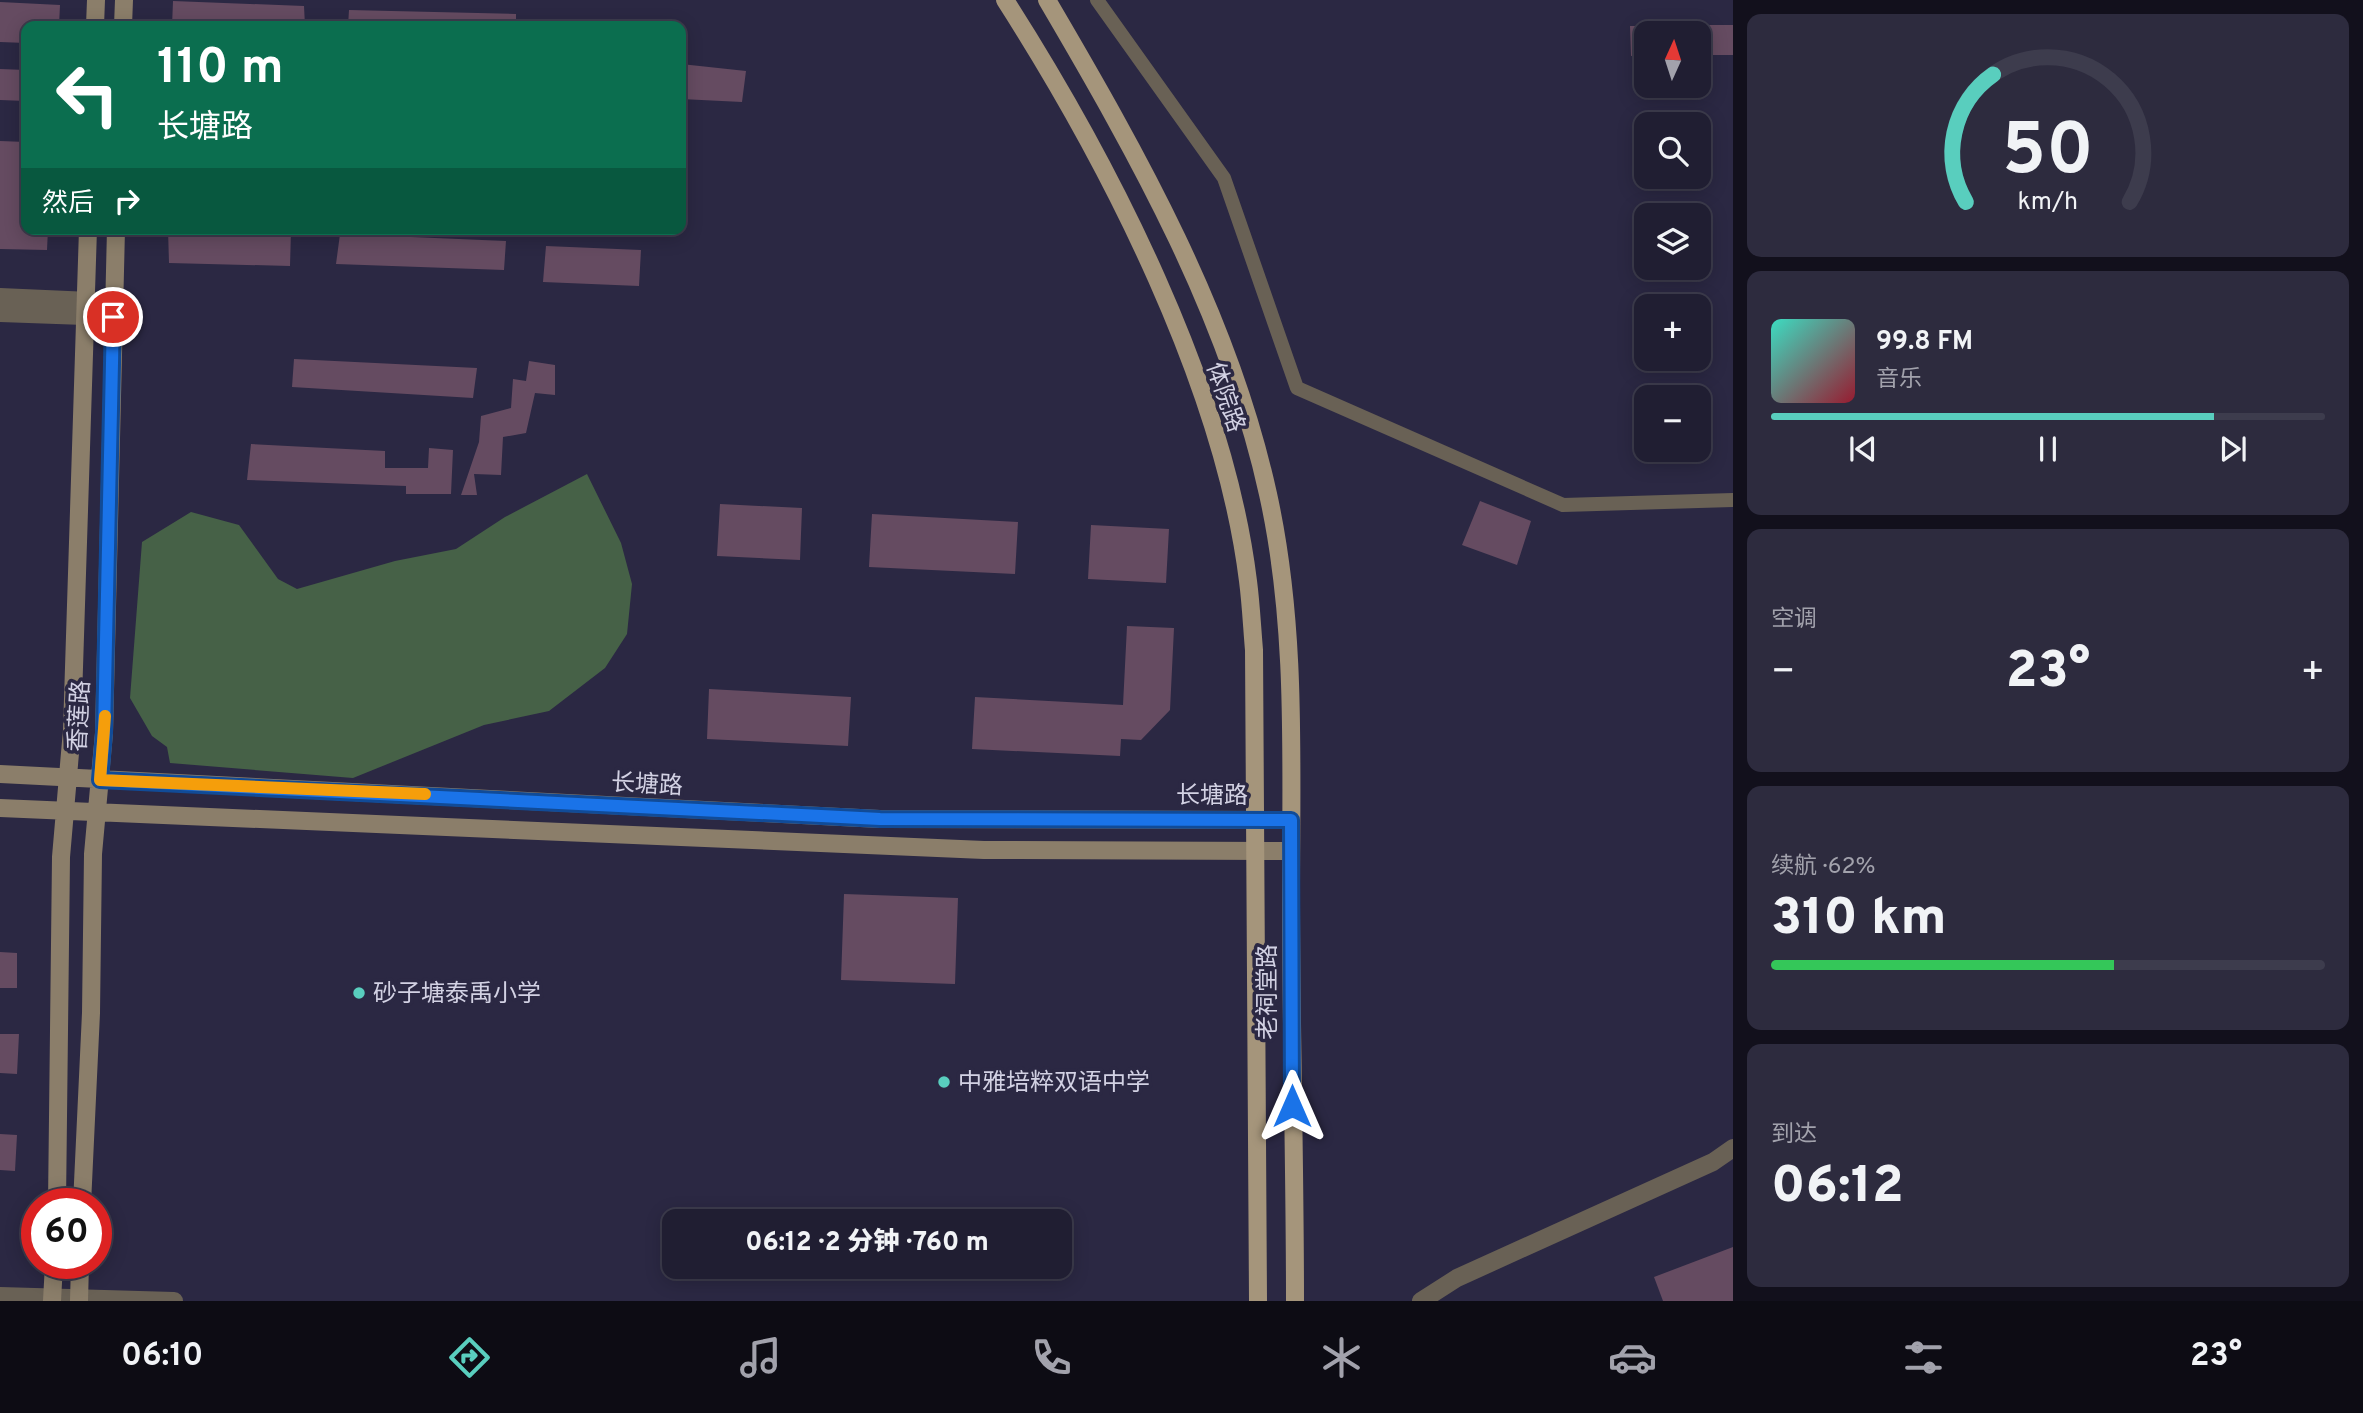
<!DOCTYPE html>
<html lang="zh">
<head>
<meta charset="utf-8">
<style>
	:root { --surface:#201e32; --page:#2d2b3e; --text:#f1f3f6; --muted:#a2a2ac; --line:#3d3c4d; --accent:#59cebe }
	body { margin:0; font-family:Overpass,"Noto Sans SC",sans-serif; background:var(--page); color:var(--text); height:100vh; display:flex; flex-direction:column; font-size:26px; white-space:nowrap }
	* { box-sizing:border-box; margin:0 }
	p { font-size:23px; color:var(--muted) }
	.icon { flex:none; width:38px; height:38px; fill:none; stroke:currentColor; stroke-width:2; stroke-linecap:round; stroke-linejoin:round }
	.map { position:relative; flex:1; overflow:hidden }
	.sheet { display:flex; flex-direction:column; gap:14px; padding:14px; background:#12101c; width:630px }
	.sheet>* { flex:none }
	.hud { position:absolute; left:21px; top:21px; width:665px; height:214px; border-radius:14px; box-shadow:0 4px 18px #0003,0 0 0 2px var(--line); background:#0b6e4f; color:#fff; overflow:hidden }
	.needle { width:46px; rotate:3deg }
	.fabs { position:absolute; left:1634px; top:21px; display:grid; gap:14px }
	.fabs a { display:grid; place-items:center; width:77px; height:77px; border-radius:14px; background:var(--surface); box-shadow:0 4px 18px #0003,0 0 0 2px var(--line); font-size:35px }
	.speed { position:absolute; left:21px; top:1188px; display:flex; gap:14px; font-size:35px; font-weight:700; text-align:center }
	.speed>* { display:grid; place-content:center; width:91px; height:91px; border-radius:50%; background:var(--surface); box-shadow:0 4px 18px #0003,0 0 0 2px var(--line); line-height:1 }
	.speed .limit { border:10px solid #d22; background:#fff; color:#111 }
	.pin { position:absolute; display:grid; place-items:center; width:60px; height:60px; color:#fff; margin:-30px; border:4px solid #fff; border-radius:50%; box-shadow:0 2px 7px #0007 }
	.me { position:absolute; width:77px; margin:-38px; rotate:0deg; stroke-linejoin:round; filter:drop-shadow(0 0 5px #0008) }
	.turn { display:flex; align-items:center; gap:24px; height:147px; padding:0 21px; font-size:32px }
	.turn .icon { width:91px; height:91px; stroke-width:2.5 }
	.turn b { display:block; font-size:49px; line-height:60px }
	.then { display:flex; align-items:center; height:66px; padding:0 21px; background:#0003; gap:14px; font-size:26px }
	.big { font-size:52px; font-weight:800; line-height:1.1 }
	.sheet .widget { flex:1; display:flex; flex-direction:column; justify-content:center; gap:10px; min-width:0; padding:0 24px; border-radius:14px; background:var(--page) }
	.sheet .dial { align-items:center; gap:0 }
	.dial svg { height:182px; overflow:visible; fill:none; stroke:var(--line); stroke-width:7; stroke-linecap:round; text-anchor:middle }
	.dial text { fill:var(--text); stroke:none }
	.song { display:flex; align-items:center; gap:21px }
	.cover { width:84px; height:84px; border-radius:10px; background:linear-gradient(135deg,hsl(170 70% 55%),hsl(350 70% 35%)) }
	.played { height:7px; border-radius:4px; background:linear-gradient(90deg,var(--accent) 80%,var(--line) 80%) }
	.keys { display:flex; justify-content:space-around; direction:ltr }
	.heat { display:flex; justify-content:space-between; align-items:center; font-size:38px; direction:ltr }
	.charge { height:10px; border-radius:5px; background:linear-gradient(90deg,#34c759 62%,var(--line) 0) }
	.trip { position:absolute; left:662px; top:1209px; width:410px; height:70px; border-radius:14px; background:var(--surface); box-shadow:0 4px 18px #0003,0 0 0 2px var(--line); font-weight:800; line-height:70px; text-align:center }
	.tab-bar { display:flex; height:112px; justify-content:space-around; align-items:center; background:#0d0c14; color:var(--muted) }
	.tab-bar .icon { width:49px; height:49px }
	.tab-bar .current { color:var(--accent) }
	.tab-bar b { font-size:32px; color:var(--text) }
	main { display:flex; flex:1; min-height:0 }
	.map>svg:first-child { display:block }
	.forest { fill:#466147 }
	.building { fill:#654b61 }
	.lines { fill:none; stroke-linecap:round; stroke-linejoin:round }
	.minor { stroke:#696155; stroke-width:14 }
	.tertiary { stroke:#696155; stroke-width:18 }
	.secondary { stroke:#8b7e6a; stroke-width:18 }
	.primary { stroke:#a5957b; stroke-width:18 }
	.route-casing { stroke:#114b97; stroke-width:18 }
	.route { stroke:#1a73e8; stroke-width:12 }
	.slow { stroke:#f59e0b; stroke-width:12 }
	.poi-dot { fill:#59cebe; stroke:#2b2843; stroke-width:2.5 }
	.labels { text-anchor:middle; stroke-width:7; stroke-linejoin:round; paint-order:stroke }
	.street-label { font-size:24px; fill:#d2d1e3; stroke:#2b2843 }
	.poi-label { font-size:24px; fill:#d2d1e3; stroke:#2b2843; text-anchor:start }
</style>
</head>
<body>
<main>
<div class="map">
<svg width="1733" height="1301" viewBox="0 0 1733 1301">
	<rect width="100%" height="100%" fill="#2b2843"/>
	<path class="forest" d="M587,474l34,69 11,41 -5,50 -22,34 -56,43 -65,14 -131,53 -183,-15 -3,-16 -15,-11 -22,-38 12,-156 49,-30 48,13 39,54 19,10 98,-28 61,-12 49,-32z"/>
	<path class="building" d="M173,1l131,5 1,20h-133z
		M0,2l60,3 -1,21h-33v17l-26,-1z
		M349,10l167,4v12h-168z
		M1699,25h34v30h-34z
		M1630,26h17v29l-16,1z
		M681,64l65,7 -4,31 -61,-3z
		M0,69l26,1v31l-26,-1z
		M0,141l26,1v87h22l-1,21 -47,-1z
		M168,229l123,2 -1,35 -121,-3z
		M340,234l166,7 -2,29 -168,-6z
		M546,246l95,4 -2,36 -96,-4z
		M294,359l183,9 -4,30 -181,-11z
		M529,361l26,4v30l-20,-2 -9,40 -23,4 -2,38 -27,-1 3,21h-16l18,-53 2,-26 30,-8 2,-29 13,2z
		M251,444l134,7v17h43l1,-20 24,2 -2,44h-45v-8l-159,-6z
		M1480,501l51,20 -14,44 -55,-20z
		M720,504l82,4 -2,52 -83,-4z
		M872,514l146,8 -3,52 -146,-7z
		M1091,525l78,4 -3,54 -78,-4z
		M1127,626l47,2 -4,82 -29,30 -20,-1 -1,17 -148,-7 3,-52 148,8z
		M709,689l142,8 -3,49 -141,-7z
		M844,894l114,4 -3,86 -114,-4z
		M0,952l17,1v35h-17z
		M0,1034h19l-2,40 -17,-1z
		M0,1134l17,1 -2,36 -15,-1z
		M1733,1247v54h-70l-9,-24z"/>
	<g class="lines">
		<path class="minor" d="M1097,0l127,178 73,210 266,117 170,-5"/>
		<path class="tertiary" d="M0,297l113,5
			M0,313l113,4
			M0,1296l174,5
			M1421,1301l36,-23 256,-116 20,-14"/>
		<path class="secondary" d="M95,26l1,-26
			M123,26l1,-26
			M0,774l880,45 411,1
			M0,808l984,42 307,1
			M57,1204l4,-347 11,-127 16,-501
			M82,1204l9,-191 2,-159 11,-121 12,-504
			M52,1301l2,-37
			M79,1301l1,-37"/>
		<path class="primary" d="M1005,0c105,164 219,386 243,581 3,23 4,46 6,69l4,651
			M1047,0c91,155 182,316 221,494 29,131 23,266 23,399 0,136 4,272 4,408"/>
	</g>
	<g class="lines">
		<g class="route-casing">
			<path id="route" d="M113,317l-9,416 -4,47 780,39 411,1 1,286"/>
		</g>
		<use href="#route" class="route"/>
		<path class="slow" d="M105,716l-5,64 325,14"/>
	</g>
	<g class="poi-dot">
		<circle cx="359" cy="993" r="7"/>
		<circle cx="944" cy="1082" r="7"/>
	</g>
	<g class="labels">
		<g class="street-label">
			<text transform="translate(1226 397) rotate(71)" y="8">体院路</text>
			<text transform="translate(79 716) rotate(-87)" y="8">香莲路</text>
			<text transform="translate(647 784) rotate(3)" y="8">长塘路</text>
			<text x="1212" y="803">长塘路</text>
			<text transform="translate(1267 992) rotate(-90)" y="8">老祠堂路</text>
		</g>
		<g class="poi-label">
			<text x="373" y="1001">砂子塘泰禹小学</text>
			<text x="958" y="1090">中雅培粹双语中学</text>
		</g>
	</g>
</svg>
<div class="fabs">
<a><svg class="needle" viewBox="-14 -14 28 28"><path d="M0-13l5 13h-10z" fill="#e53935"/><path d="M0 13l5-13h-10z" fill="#a2a2ac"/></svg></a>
<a><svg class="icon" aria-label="search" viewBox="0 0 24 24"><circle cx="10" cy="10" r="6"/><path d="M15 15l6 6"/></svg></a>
<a><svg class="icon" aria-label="layers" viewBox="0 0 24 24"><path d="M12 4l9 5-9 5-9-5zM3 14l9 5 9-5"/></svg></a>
<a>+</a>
<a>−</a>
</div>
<div class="speed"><div class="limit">60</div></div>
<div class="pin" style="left:113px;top:317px;background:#d93025"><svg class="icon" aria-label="arrive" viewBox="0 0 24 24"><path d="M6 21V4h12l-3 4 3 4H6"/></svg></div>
<svg class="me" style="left:1292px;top:1106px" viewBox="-20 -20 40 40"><path d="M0-17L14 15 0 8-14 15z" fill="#1a73e8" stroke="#fff" stroke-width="4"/></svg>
<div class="trip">06:12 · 2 分钟 · 760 m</div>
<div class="hud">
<div class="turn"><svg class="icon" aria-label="left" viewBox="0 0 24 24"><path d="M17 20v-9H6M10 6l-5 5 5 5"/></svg><div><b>110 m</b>长塘路</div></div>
<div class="then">然后<svg class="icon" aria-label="right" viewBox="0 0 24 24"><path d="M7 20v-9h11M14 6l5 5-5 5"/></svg></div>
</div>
</div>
<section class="sheet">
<div class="widget dial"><svg viewBox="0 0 100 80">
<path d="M14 69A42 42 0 1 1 86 69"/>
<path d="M14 69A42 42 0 0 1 26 13" stroke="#59cebe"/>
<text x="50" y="56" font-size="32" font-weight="700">50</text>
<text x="50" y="72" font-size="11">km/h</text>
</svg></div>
<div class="widget">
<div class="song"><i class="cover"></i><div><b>99.8 FM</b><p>音乐</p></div></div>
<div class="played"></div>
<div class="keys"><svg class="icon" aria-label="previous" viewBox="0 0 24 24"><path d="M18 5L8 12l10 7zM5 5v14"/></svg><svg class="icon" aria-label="pause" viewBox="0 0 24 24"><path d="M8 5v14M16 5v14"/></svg><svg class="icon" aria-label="next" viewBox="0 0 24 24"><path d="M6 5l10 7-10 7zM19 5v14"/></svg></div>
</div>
<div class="widget"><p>空调</p>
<div class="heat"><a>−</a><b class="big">23°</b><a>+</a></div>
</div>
<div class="widget"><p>续航 · 62%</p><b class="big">310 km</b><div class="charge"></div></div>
<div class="widget"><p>到达</p><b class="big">06:12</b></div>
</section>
</main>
<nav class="tab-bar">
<b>06:10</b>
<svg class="icon current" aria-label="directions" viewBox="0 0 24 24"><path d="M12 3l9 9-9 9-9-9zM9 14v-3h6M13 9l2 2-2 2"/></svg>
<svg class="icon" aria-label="music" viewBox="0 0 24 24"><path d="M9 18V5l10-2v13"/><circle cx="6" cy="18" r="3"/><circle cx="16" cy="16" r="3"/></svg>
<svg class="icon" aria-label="phone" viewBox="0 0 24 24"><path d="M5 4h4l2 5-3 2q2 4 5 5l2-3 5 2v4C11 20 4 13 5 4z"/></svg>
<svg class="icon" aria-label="climate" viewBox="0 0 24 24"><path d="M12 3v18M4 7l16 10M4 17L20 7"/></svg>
<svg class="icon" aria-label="car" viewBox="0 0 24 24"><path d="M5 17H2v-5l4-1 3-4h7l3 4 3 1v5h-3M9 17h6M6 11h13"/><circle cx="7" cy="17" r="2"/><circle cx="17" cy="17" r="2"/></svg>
<svg class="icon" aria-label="filters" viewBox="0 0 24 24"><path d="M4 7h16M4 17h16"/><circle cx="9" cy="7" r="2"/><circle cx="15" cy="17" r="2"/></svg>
<b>23°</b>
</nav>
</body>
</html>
